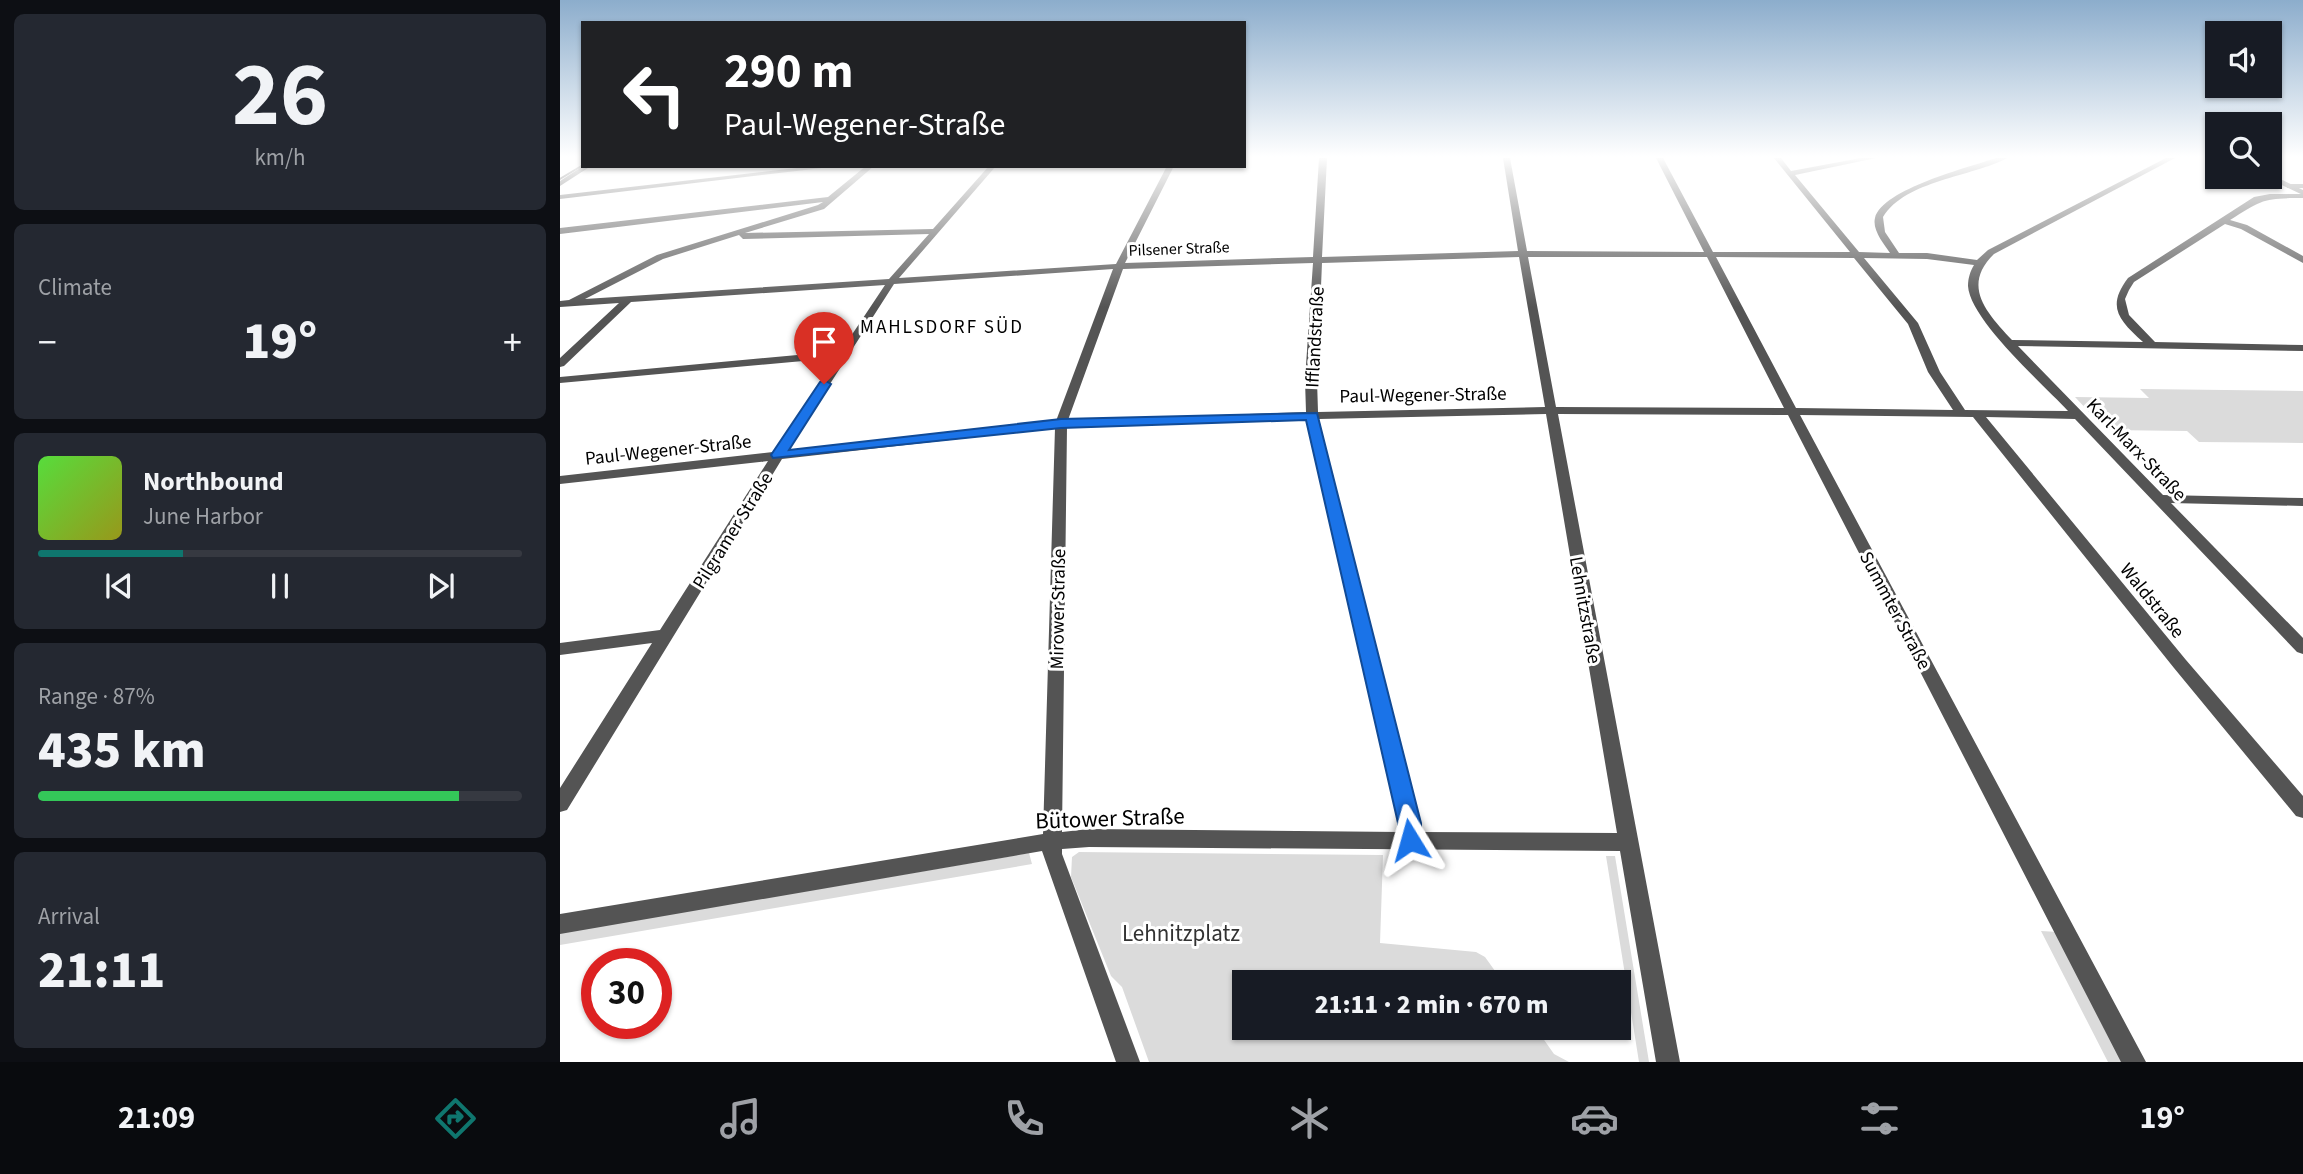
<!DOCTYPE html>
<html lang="en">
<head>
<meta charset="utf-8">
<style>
	:root { --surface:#171b24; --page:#242831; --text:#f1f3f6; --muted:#9ea1a6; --line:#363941; --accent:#0f766e }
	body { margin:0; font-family:"Source Sans 3",sans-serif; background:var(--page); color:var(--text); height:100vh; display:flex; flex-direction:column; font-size:26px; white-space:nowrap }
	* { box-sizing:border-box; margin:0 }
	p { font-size:23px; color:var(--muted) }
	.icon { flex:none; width:38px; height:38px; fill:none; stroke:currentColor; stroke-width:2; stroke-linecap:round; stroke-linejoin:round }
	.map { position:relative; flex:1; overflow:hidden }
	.side { display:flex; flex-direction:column; gap:14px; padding:14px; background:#0d0f14; width:560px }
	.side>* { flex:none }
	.guide { position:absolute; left:21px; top:21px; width:665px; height:147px; border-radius:0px; box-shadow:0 2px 5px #0004; background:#202124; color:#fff; overflow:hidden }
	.controls { position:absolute; left:1645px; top:21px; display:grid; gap:14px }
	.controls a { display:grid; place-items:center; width:77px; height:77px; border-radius:0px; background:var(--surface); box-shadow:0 2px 5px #0004; font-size:35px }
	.speed { position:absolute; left:21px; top:948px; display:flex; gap:14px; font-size:35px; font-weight:700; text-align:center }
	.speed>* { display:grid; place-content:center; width:91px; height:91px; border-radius:50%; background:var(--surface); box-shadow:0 2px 5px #0004; line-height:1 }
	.speed .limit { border:10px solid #d22; background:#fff; color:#111 }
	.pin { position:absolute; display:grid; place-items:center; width:60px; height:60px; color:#fff; margin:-72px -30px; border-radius:50% 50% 50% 0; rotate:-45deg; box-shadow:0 0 7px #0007 }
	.pin .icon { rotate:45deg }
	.me { position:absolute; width:77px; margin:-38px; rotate:352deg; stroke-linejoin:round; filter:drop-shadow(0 0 5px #0008) }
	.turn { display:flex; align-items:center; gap:24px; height:147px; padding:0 28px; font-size:32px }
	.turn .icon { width:91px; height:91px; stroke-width:2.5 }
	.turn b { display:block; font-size:49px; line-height:60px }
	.big { font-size:52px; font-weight:800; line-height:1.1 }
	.side .tile { flex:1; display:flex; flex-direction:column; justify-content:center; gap:10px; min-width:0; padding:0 24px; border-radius:10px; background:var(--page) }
	.side .dial { align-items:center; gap:0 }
	.dial b { font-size:91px; line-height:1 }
	.song { display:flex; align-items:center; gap:21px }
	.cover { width:84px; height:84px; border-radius:10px; background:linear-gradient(135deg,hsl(110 70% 55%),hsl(60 70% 35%)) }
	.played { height:7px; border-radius:4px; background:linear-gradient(90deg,var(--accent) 30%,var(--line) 30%) }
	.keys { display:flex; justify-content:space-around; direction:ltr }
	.heat { display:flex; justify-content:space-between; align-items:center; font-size:38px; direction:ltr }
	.charge { height:10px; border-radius:5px; background:linear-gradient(90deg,#34c759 87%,var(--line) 0) }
	.trip { position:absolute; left:672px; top:970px; width:399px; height:70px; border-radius:0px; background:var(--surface); box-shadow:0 2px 5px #0004; font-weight:800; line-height:70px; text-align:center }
	.menu { display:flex; height:112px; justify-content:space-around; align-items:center; background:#090b0e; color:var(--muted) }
	.menu .icon { width:49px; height:49px }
	.menu .current { color:var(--accent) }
	.menu b { font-size:32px; color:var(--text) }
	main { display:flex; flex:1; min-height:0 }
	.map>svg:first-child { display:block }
	.green { fill:#dbdbdb }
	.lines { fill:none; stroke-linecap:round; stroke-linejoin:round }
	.minor { fill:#545454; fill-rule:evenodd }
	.tertiary { fill:#545454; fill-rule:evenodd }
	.secondary { fill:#212121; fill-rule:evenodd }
	.tram { stroke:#000; stroke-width:2 }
	.route { fill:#1a73e8; stroke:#114b97; stroke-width:2 }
	.labels { text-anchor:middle; stroke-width:6; stroke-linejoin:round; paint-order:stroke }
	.far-street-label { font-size:16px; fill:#000; stroke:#fff }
	.far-quarter-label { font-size:19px; letter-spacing:2px; fill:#000; stroke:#fff }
	.street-label { font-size:19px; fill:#000; stroke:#fff }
	.near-street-label { font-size:23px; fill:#000; stroke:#fff }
	.near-park-label { font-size:23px; fill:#323232; stroke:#fff }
</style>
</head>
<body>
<main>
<section class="side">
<div class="tile dial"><b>26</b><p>km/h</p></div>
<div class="tile"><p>Climate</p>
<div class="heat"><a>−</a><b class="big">19°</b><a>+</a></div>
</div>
<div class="tile">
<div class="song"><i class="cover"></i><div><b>Northbound</b><p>June Harbor</p></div></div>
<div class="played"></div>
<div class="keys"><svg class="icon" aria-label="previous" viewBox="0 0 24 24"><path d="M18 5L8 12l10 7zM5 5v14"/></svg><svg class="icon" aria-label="pause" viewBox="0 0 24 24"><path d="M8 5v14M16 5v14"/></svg><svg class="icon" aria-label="next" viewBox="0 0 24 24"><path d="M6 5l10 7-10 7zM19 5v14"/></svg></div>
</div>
<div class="tile"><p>Range · 87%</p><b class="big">435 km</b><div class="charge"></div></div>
<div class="tile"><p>Arrival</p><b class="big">21:11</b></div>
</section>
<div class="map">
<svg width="1743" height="1062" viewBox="0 0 1743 1062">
	<rect width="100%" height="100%" fill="#fff"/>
	<path class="green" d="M1580,389l163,2v52l-104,-1 -12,-11 -79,-1 -12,-12h8l-4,-4h-9l-16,-17 74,1z
		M519,852l304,3 -3,88 96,9 9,5 18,25h-259v45h291l19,27 15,8h-420l-27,-75 -11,-11 -40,-99 1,-20z
		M469,853l3,11 -472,81v-12z
		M1046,856h9l34,206h-10z
		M1481,931l17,1 67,130h-17z"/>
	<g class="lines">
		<path class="minor" d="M759,158h8l-5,99 196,-6 -15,-93h7l17,93 177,1 -48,-94h7l50,94h137l-76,-94h7l10,13 70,-13h15l-81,17 64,77 31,1c-6,-9 -18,-23 -15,-35 7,-29 95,-51 121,-60h11c-35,19 -101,22 -124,59l2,15 14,21h28l50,7 11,-10 178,-92h9l-181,96c-33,32 -7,59 18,86l131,2c-24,-22 -37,-35 -15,-64l126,-81 16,-3h33v4c-39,0 -40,1 -73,22l17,5 56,31v7l-62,-34 -16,-5 -91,58 -5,8 -4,9 4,16 26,27 148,3v6l-285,-5 145,149 140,3v8l-132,-3 132,135v16l-6,-2 -222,-233 -89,-2 200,243 117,136v22l-7,-2 -122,-148 -201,-251 -173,-2 346,647h-25l-333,-647 -230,-1 122,648h-24l-36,-211 -531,-4 -27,2v5l78,208h-24l-74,-211 -482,83v-20l483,-80 12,-406 -273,31 -215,351 -7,2v-24l92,-145 -92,12v-12l100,-13 108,-169 -208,23v-8l213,-24 63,-94 -276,25v-6l281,-26 44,-66 -254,17 -67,64 -4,1v-9l59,-55 -59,4v-6l9,-1 88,-45 161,-50 5,-3 -263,32v-6l268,-31 38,-31h8l-50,43 -79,24 188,-4 56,-63h7l-97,112 217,-14 51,-98h7l-49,97 188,-6zM369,234l-40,45 -304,20 78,-40 76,-24 4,4zM959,257l26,150 -227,5 -1,-32 5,-117zM968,257h179l77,151 -228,-1zM1156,257l138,1 54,66 20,48 25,38 -157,-2zM1304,258l63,1 47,6c-4,7 -6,13 -6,21 2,34 76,99 100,125l-103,-1 -25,-38 -22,-49zM753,263l-8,117 1,32 -238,8 55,-151zM553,269l-57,152 -269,30 107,-167zM986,414l71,419 -198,-1 -100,-413zM747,419l93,413 -311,-3 -27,3 5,-405z
			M254,166h25l-279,33v-4z
			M1727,184h16v4h-16z"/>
		<path class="tertiary" d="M1710,174l33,16v5l-36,-17z"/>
		<path class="secondary" d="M23,166h8l-31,20v-5z"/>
		<path class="tram" d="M0,179l23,-14"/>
	</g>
	<linearGradient id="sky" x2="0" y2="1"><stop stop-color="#8cadcc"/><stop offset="0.51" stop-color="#fff"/><stop offset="1" stop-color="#fff" stop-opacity="0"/></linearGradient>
	<rect width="1743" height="307" fill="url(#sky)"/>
	<path class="route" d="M264,380l7,4 -42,66 272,-31 256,-6 104,410v17l-3,7 -8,2 -8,-2 -3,-7 -1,-17 -92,-403 -245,8 -288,30 -2,-3 49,-73z"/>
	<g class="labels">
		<g class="far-street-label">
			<text transform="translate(619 248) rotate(-2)" y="6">Pilsener Straße</text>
		</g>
		<g class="far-quarter-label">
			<text x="382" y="333">MAHLSDORF SÜD</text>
		</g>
		<g class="street-label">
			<text transform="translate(754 337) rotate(-87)" y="7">Ifflandstraße</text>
			<text transform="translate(863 394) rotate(-1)" y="7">Paul-Wegener-Straße</text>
			<text transform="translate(108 449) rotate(-6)" y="7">Paul-Wegener-Straße</text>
			<text transform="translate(1577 449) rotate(46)" y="7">Karl-Marx-Straße</text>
			<text transform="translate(172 530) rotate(-58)" y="7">Pilgramer Straße</text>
			<text transform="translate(1593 600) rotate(51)" y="7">Waldstraße</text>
			<text transform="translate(497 609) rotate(-89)" y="7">Mirower Straße</text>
			<text transform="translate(1026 610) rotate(80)" y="7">Lehnitzstraße</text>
			<text transform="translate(1336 610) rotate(62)" y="7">Summter Straße</text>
		</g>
		<g class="near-street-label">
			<text transform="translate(550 818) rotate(-2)" y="8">Bütower Straße</text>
		</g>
		<g class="near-park-label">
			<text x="621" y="941">Lehnitzplatz</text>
		</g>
	</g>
</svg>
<div class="controls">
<a><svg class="icon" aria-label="sound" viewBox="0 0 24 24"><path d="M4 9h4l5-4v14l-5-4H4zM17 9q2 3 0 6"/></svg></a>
<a><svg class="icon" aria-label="search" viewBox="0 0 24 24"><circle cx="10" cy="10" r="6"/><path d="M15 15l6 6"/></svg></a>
</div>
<div class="speed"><div class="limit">30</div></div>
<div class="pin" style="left:264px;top:384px;background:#d93025"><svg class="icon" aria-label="arrive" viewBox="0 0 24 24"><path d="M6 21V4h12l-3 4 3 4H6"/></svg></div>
<svg class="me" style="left:850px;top:840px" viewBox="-20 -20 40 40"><path d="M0-17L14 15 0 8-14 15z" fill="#1a73e8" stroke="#fff" stroke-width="4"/></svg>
<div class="trip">21:11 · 2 min · 670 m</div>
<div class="guide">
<div class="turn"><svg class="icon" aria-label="left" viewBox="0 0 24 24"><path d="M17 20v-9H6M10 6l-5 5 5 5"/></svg><div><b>290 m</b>Paul-Wegener-Straße</div></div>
</div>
</div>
</main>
<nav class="menu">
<b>21:09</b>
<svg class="icon current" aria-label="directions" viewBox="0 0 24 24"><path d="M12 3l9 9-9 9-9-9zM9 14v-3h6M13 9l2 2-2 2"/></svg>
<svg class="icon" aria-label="music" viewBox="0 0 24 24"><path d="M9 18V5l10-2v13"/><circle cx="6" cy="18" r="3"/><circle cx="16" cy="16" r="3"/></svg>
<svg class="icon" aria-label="phone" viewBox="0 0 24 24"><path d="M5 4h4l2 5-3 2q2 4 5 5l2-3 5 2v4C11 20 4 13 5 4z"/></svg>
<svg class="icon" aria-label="climate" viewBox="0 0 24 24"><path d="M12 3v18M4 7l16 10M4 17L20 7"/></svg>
<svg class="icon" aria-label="car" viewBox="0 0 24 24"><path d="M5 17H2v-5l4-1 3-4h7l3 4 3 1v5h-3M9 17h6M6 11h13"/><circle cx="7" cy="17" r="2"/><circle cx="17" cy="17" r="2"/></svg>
<svg class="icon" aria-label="filters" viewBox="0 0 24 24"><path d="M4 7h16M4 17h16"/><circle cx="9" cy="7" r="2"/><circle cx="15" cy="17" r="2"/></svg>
<b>19°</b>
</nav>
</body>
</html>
